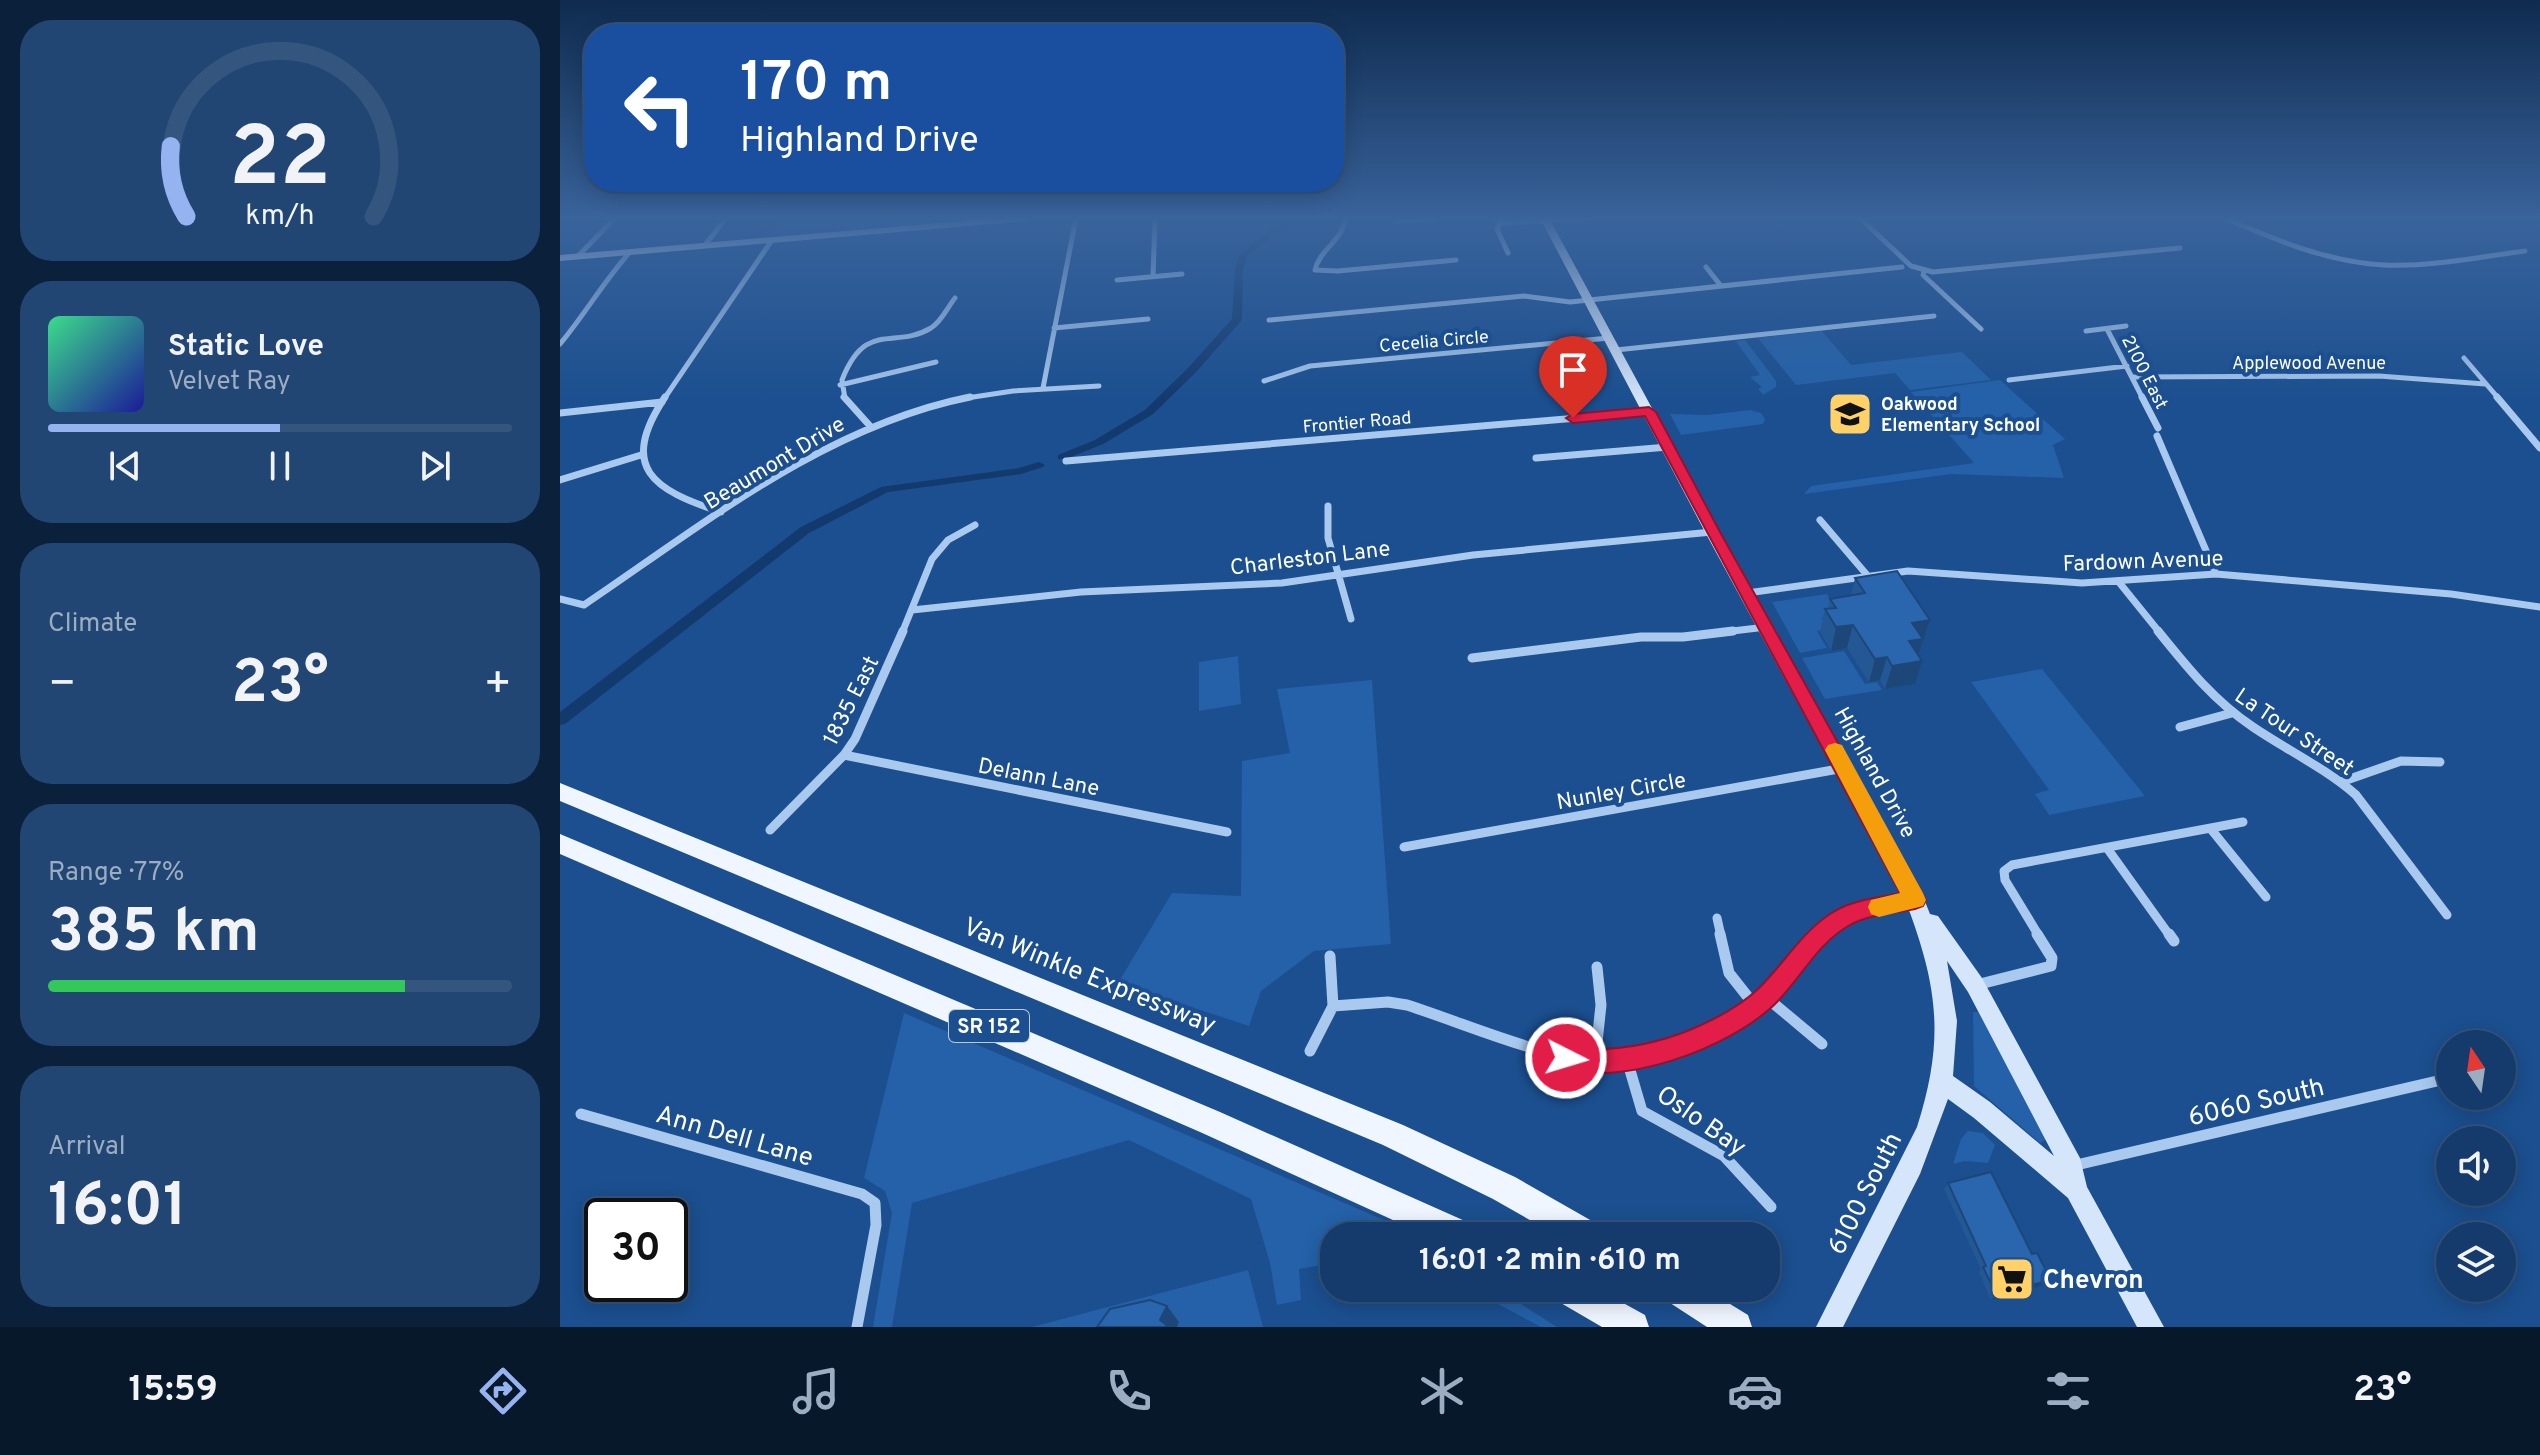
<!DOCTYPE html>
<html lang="en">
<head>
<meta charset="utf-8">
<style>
	:root { --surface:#143b6b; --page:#214673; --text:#f1f3f6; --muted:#9dadc1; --line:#33557e; --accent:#95b2f1 }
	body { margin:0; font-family:Overpass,sans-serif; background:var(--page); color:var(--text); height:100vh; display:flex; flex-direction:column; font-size:30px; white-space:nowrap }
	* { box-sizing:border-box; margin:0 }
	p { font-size:26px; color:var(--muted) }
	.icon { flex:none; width:44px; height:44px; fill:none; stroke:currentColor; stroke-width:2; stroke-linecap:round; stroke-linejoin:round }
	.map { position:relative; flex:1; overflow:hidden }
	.panel { display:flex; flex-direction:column; gap:20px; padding:20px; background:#0b203b; width:560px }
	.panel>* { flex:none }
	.hud { position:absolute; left:24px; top:24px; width:760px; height:168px; border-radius:32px; box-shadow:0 4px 20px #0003,0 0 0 2px var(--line); background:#1a4fa0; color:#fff; overflow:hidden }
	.needle { width:52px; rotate:347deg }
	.fabs { position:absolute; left:1876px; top:1030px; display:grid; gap:16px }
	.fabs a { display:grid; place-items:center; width:80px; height:80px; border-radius:50%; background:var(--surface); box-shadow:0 4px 20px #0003,0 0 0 2px var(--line); font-size:40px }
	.speed { position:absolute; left:24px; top:1198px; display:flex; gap:16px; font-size:40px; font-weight:700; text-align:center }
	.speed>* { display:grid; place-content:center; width:104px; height:104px; border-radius:50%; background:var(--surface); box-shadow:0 4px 20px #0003,0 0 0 2px var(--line); line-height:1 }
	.speed .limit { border:4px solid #111; border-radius:12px; background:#fff; color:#111 }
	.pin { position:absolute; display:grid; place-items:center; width:68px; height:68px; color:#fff; margin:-82px -34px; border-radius:50% 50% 50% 0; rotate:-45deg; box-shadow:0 0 8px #0007 }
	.pin .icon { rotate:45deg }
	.me { position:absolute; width:88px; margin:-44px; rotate:95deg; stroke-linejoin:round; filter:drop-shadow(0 0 6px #0008) }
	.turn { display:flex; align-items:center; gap:28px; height:168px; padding:0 24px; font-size:36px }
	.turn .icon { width:104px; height:104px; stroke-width:2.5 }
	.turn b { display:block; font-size:56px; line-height:68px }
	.big { font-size:60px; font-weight:700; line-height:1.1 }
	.panel .widget { flex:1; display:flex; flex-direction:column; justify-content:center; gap:12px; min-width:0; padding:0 28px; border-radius:32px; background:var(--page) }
	.panel .dial { align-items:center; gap:0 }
	.dial svg { height:208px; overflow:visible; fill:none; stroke:var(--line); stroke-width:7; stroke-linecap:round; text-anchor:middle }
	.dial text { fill:var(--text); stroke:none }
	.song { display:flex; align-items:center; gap:24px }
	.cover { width:96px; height:96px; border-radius:12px; background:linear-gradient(135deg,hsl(150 70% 55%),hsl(240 70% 35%)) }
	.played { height:8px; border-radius:4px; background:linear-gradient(90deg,var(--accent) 50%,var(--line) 50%) }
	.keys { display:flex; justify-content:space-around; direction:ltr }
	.heat { display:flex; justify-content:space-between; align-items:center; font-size:44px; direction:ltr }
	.charge { height:12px; border-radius:6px; background:linear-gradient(90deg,#34c759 77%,var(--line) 0) }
	.trip { position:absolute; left:760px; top:1222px; width:460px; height:80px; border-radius:32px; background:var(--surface); box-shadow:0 4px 20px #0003,0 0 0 2px var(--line); font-weight:700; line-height:80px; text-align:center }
	.tab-bar { display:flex; height:128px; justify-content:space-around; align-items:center; background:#08182b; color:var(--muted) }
	.tab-bar .icon { width:56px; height:56px }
	.tab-bar .current { color:var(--accent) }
	.tab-bar b { font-size:36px; color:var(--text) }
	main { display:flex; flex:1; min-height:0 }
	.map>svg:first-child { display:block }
	.green { fill:#2461a8 }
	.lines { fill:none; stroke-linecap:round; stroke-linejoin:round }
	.canal { fill:#123a6d; fill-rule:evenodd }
	.minor-far3 { stroke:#a9c9ee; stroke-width:5 }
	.minor-far2 { stroke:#a9c9ee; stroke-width:7 }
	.minor-far1 { stroke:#a9c9ee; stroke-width:9 }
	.minor { stroke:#a9c9ee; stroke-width:11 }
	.secondary { fill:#d6e6fa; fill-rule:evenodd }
	.primary { fill:#f0f6ff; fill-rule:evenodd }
	.wall { fill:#245895 }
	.shaded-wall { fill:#1d4779 }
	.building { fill:#2a66ad; stroke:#1d4779; stroke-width:2 }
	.route { fill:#e11d48; stroke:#92132f; stroke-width:2 }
	.slow { fill:#f59e0b }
	.labels { text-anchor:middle; stroke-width:8; stroke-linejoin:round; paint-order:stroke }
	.far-street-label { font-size:18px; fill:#fff; stroke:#1b4f8f }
	.far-poi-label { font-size:18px; font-weight:bold; fill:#fff; stroke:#1b4f8f; text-anchor:start }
	.shield { fill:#1b4f8f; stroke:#bbcadd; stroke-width:2 }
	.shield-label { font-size:20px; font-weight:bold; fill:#fff }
	.street-label { font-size:22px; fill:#fff; stroke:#1b4f8f }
	.near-street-label { font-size:26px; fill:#fff; stroke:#1b4f8f }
	.near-poi-label { font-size:26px; font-weight:bold; fill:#fff; stroke:#1b4f8f; text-anchor:start }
</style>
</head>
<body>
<main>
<section class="panel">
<div class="widget dial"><svg viewBox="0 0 100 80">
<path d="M14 69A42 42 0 1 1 86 69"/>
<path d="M14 69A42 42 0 0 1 8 42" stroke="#95b2f1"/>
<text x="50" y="56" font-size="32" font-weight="700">22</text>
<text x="50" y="72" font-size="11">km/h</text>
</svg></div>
<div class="widget">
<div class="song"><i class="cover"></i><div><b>Static Love</b><p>Velvet Ray</p></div></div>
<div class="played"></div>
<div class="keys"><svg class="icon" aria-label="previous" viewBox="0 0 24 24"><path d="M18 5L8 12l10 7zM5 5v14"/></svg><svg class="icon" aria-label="pause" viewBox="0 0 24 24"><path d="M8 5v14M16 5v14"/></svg><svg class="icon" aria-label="next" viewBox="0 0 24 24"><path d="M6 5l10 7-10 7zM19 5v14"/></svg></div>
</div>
<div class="widget"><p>Climate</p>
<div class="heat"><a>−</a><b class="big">23°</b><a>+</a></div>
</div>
<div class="widget"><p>Range · 77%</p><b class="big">385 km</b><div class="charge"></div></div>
<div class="widget"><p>Arrival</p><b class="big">16:01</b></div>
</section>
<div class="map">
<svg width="1980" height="1327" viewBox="0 0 1980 1327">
	<rect width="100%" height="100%" fill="#1b4f8f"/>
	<path class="green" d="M224,218h205l-217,18z
		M1262,331l29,34 111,-13 29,28 -81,10 -15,-17 -99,12 -38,-47z
		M1185,340l31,41v6l-13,8 -5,-6 4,-2 -12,-10 10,-2 -24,-34z
		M1440,380l65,59 -12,6 11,33 -113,-4 -147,20 7,-8 163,-23 -63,-71z
		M1190,410l11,3 4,6 -2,5 -82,11 -11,-21 38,1z
		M1267,594l13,21 -18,3 6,11 -11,2 10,17 -27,5 -28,-51z
		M1284,651l21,33 12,-2 5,8 -57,9 -23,-41z
		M678,656l3,48 -42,7v-49z
		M1482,669l103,127 -96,19 -14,-21 14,-4 -78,-108z
		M812,680l19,264 -77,7 -53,40 -12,35 -131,-43 54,-90 69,3 1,-135 48,-8 -13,-64z
		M1413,1012h5l69,127 -7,4 -66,-57z
		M344,1013l496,214 14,9h-80v27l-35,6 2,31 -24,5 -7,-42 -19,-64 -122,-59 -217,63 -20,124h-19l19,-114 -7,-22 -21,-13z
		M1408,1131l15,2 12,12 -7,18 -23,-2 -12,3 8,-25z
		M688,1270l15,57h-231z
		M908,1288h28l61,39h-16z"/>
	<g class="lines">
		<path class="canal" d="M726,218h9l-48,38 -4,14 -1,50 -46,52 -43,42 -50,30 -37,15h-8v-4l37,-15 50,-30 43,-42 44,-49 3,-49 4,-15z
			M479,462l6,3 -2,2 -22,7 -133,18 -79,41 -244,191 -5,1v-13l241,-185 80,-40 138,-19z"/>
		<path class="minor-far3" d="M785,218c0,20 -26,32 -30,52l23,1 118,-11
			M933,218l11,5 85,-5
			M1300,218l51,48 22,6 247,-24
			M1665,218c51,22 102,44 159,47 47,2 94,-8 141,-14
			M837,221l38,-3
			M941,223l-4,6 11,24
			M145,245l21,-27
			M18,256l37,-38
			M1146,267l15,19
			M1364,271l-1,4 58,54
			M593,277l2,-59
			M557,280l65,-6
			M709,320l255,-24 46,6 332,-35
			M494,328l94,-9
			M1547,329l36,70
			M1526,331l40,-5
			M0,344c25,-30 44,-63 70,-92
			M1056,350l318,-34
			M1904,358l35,41
			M1572,377l247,-1 106,8
			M1449,380l118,-14
			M704,381l46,-15 299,-28
			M280,385l96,-23
			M483,388l33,-170
			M104,399l108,-159
			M285,399l-3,-19c24,-61 52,-30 89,-52 11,-7 16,-20 24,-30
			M400,399l53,-8 86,-5"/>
		<path class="minor-far2" d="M105,397c-47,71 -12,93 56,115
			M284,397l26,29
			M1582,397l16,31
			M1937,397l43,51
			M0,413l102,-11
			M1597,436l59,138
			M976,458l132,-11
			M506,461l583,-49
			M0,480l81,-25
			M768,506v32l23,81
			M1260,520l47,55
			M1558,581l42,52
			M1187,593l161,-22 174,12 134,-9 235,20 89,13
			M0,599l24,6c120,-81 241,-179 386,-208
			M352,610l169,-18 201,-9 191,-28 239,-23
			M342,633l30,-74 16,-19 27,-15
			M1156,633l50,-6"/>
		<path class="minor-far1" d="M1598,631c29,36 56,70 95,96 34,23 72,41 103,68l91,120
			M912,658l169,-21h42l50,-6
			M1620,727l52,-14
			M284,755l383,77
			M1781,782l60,-21 39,1
			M1650,828l56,69
			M210,830l74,-75 11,-16 48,-108
			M844,847l440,-79
			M1547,848l63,88
			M1157,918l4,18
			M1259,936c27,-26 59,-29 95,-36
			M1479,936l-34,-56 -1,-9 8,-6 231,-43"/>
		<path class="minor" d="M1160,934l9,39 26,33
			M1609,934l5,7
			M1416,985l75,-19 1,-8 -15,-24
			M1206,997l56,47
			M773,1006l55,-4 19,3c52,17 104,39 157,52 63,16 141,-11 191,-51 26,-20 43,-48 66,-72
			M750,1051l23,-45 -3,-50
			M1067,1060l15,51 82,45 47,51
			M1035,1061l6,-56 -4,-38
			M1942,1066l4,-1
			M21,1114l281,80 13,9 1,22 -19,102
			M1512,1166l378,-88"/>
		<path class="secondary" d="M438,218h33l-5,3 -466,40v-6z
			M980,218h9l170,314 203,362 8,20 8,2 44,62 98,180 7,29 77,140h-27l-69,-129 -94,-80 -26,-19 -28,75 -77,153h-27l101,-200c28,-88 21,-140 -11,-225l-201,-370zM1387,961l21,31 86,164 -64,-54 -37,-26 4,-55z"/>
		<path class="primary" d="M0,783l843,342 112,52 84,48 4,11h-45l-65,-37 -110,-54 -823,-344z
			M0,834l660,278 254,113 4,11h-50l-228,-104 -640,-278z
			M989,1288h47l49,27 4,12h-47l-48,-28z
			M1099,1288h45l44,27 4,12h-45l-43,-28z"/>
	</g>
	<path class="wall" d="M1295,578l75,42 -12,35 -3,29 -30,5 -5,-9 -11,2 -22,-34 -16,3 -11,-19 5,-23h3l2,-10 21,-4z
		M1388,1183l84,71 19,26 -6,5 -54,15 -12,-28 2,-3 -37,-80z"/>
	<path class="shaded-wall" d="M1370,620l-14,42 6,-1 -7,23 -30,5 7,-23 20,-43z
		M1293,625l-6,23 -16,3 5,-24z
		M1327,657l-7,23 -11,2 6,-23z
		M1491,1280l-6,5 -54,15 5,-6z
		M607,1306l12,16 -2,5h-12l-5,-7z"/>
	<path class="building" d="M1337,571l33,49 -18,3 11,16 -14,2 13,20 -30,5 -5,-9 -12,2 -22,-34 -17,2 -11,-18 11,-1 -6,-9 35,-6 -10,-15z
		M1431,1172l41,82 5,-1 14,27 -55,14 -13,-27 3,-1 -38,-83z
		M590,1300l17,6 -7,14 9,7h-72l13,-18z"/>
	<linearGradient id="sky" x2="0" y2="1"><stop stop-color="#0f2b4f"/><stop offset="0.54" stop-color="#39639b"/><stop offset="1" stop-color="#39639b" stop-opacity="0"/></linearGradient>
	<rect width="1980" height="403" fill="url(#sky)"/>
	<path class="route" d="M1089,407l7,5 64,120 206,368 -3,6 -8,3c-20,4 -47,6 -65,16 -33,18 -50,55 -76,80 -45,43 -156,85 -216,61l-4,-8 4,-9c15,-6 32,1 48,0 32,-2 65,-10 95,-24 20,-9 41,-21 57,-36 25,-24 42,-55 72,-75 20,-14 47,-16 70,-21l-255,-477 -72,7 -7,-5 7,-4z"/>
	<path class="slow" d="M1275,743l7,2 81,148 3,7 -3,6 -44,11 -8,-3 -3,-7 3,-7 29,-7 -75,-143 3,-5z"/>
	<defs>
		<g id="school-square" transform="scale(2.3)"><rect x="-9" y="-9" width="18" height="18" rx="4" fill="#ffd166" stroke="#1b4f8f"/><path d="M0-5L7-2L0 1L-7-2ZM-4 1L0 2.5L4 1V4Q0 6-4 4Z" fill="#111"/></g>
		<g id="supermarket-square" transform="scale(2.3)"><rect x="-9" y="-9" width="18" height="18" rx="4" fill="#ffd166" stroke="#1b4f8f"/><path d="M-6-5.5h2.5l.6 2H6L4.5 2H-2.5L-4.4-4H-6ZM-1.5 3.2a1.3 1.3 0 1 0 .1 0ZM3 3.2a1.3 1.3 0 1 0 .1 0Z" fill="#111"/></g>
	</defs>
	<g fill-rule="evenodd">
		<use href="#school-square" x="1290" y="414"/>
		<use href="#supermarket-square" x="1452" y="1279"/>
	</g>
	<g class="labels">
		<g class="far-street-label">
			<text transform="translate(874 341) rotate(-5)" y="6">Cecelia Circle</text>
			<text x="1749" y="369">Applewood Avenue</text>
			<text transform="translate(1585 372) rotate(63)" y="6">2100 East</text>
			<text transform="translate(797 422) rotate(-5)" y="6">Frontier Road</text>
		</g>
		<g class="far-poi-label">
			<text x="1321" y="410">Oakwood<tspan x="1321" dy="21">Elementary School</tspan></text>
		</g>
		<rect class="shield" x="389" y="1010" width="80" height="32" rx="6"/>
		<g class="shield-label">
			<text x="429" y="1033">SR 152</text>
		</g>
		<g class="street-label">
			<text transform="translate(214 462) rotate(-31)" y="8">Beaumont Drive</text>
			<text transform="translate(750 557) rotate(-7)" y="8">Charleston Lane</text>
			<text transform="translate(1583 560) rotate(-2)" y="8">Fardown Avenue</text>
			<text transform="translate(290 700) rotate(-63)" y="8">1835 East</text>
			<text transform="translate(1735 731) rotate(34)" y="8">La Tour Street</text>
			<text transform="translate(1316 772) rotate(61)" y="8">Highland Drive</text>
			<text transform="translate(479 776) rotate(11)" y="8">Delann Lane</text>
			<text transform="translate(1061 790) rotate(-10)" y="8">Nunley Circle</text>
		</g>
		<g class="near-street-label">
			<text transform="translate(530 975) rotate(22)" y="9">Van Winkle Expressway</text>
			<text transform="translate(1696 1101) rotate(-13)" y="9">6060 South</text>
			<text transform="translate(1142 1120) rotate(35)" y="9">Oslo Bay</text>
			<text transform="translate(175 1135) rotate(16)" y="9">Ann Dell Lane</text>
			<text transform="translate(1304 1193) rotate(-63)" y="9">6100 South</text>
		</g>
		<g class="near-poi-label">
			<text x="1483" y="1288">Chevron</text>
		</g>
	</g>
</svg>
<div class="fabs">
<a><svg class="needle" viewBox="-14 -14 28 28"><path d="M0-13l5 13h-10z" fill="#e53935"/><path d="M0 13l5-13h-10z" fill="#9dadc1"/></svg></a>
<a><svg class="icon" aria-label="sound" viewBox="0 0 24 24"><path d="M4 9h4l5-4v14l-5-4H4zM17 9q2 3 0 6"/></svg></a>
<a><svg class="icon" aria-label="layers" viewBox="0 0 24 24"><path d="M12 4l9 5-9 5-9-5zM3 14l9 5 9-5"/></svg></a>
</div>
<div class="speed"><div class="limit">30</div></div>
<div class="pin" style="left:1013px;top:418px;background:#d93025"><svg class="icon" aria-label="arrive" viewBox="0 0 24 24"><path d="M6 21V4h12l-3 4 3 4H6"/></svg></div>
<svg class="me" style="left:1006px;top:1058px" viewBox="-20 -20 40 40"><circle r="17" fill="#e11d48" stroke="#fff" stroke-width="3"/><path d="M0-11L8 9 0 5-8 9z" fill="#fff"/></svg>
<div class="trip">16:01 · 2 min · 610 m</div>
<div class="hud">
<div class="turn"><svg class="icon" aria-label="left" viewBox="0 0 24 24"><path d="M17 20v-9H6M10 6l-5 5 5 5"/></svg><div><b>170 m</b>Highland Drive</div></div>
</div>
</div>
</main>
<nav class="tab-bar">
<b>15:59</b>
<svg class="icon current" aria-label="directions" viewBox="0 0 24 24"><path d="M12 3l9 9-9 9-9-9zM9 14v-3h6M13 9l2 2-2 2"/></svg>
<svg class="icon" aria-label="music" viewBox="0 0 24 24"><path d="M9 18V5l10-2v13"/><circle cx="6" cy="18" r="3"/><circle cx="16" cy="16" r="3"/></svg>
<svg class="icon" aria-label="phone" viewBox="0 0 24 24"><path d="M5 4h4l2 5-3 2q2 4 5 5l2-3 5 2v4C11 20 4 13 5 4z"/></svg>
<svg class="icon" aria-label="climate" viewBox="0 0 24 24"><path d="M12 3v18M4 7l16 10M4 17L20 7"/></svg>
<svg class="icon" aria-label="car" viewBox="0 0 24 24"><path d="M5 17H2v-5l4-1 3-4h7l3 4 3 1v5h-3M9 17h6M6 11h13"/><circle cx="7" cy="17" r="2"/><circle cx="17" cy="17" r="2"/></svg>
<svg class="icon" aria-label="filters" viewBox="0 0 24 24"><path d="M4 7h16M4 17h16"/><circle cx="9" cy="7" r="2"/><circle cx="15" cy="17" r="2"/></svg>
<b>23°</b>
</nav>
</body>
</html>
